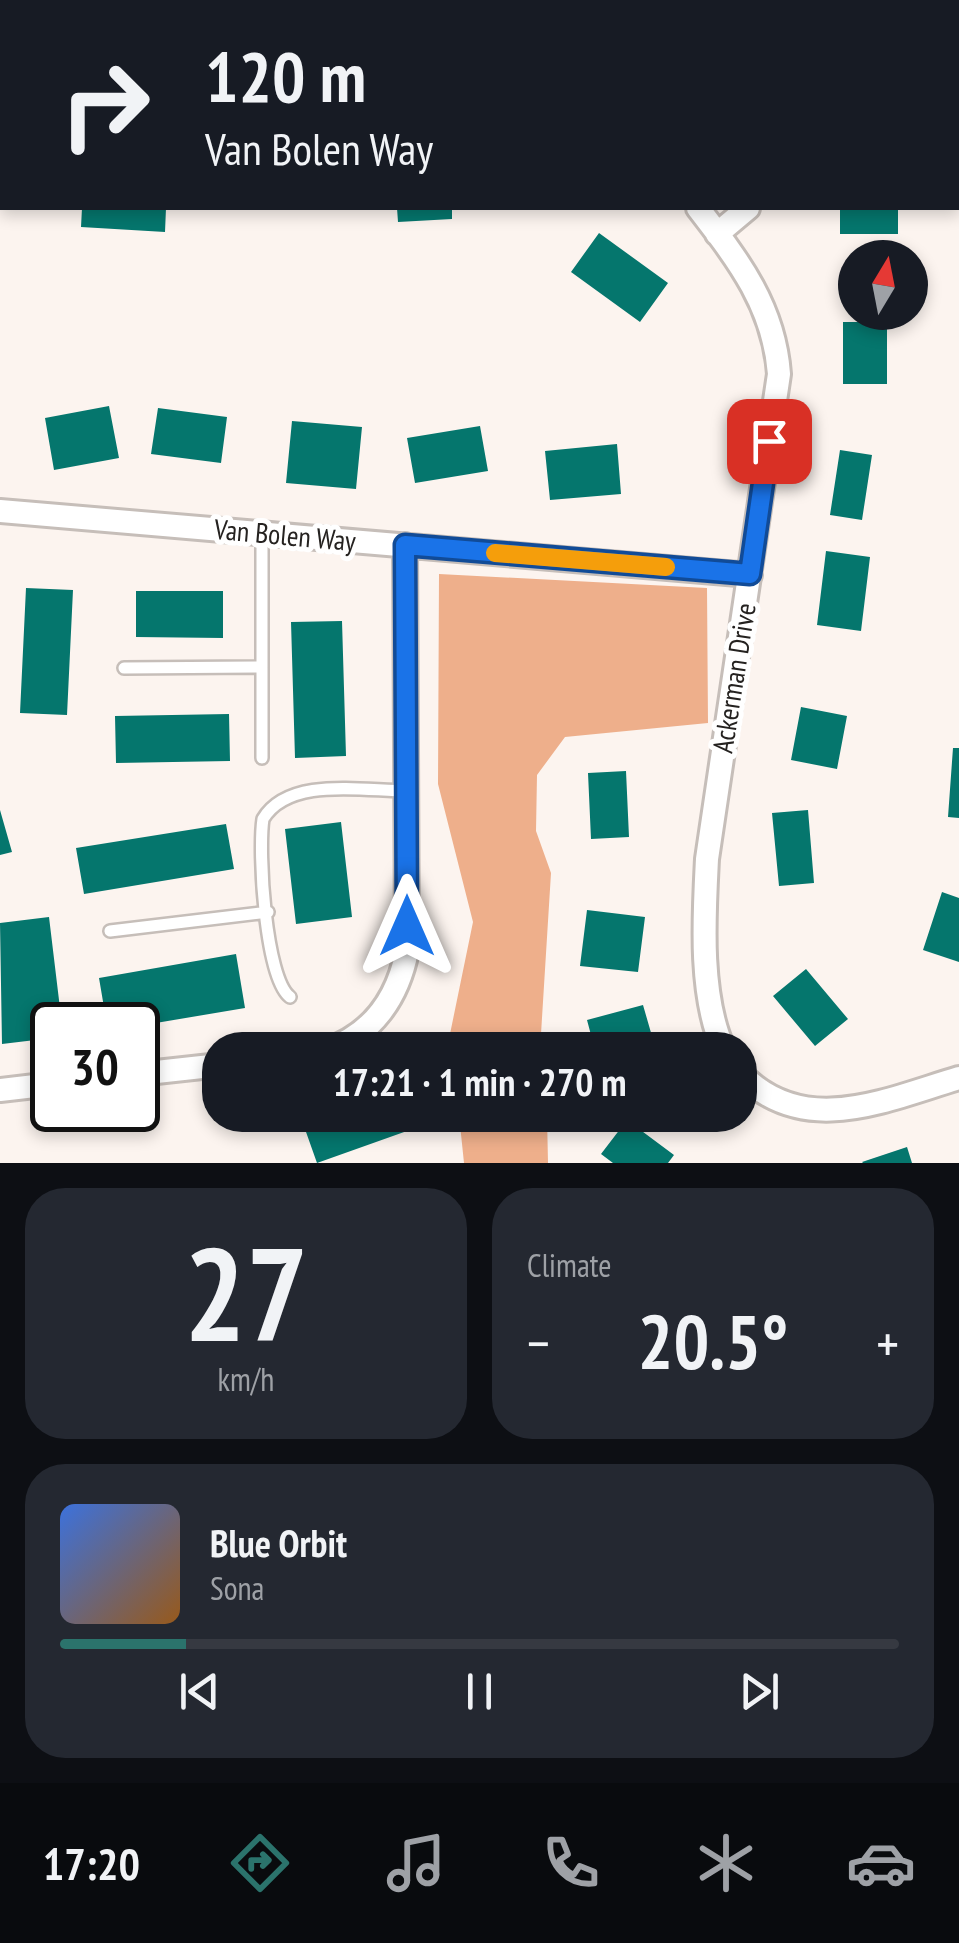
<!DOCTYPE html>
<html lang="en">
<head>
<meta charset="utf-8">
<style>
	:root { --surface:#171b24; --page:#242831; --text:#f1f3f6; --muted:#9ea1a6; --line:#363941; --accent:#2b736c }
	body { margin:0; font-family:"PT Sans Narrow",sans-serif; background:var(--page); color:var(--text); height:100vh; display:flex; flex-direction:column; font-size:38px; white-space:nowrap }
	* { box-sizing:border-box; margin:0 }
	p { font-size:32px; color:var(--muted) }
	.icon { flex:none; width:55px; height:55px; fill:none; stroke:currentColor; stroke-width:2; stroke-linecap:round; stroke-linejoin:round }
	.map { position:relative; height:1163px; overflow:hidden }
	.panel { display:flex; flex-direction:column; gap:25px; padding:25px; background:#0d0f14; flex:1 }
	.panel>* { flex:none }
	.top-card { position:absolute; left:0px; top:0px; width:960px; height:210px; box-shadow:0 5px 15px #0003; background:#171b24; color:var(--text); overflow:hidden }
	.needle { width:65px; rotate:10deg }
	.fabs { position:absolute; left:838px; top:240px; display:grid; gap:20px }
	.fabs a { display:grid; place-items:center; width:90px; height:90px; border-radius:50%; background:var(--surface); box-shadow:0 5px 15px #0003; font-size:50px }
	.speed { position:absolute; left:30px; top:1002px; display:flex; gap:20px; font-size:50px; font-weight:700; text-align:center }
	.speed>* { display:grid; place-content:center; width:130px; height:130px; border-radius:50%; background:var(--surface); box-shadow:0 5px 15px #0003; line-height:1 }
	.speed .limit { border:5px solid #111; border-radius:15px; background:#fff; color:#111 }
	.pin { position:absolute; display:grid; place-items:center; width:85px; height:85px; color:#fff; margin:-42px; border-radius:20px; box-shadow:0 5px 15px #0006 }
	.me { position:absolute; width:110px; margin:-55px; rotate:0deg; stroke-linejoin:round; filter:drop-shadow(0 0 8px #0008) }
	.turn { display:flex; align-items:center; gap:35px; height:210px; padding:0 40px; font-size:45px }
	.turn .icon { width:130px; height:130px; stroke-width:2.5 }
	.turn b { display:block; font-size:70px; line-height:85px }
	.big { font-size:75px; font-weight:800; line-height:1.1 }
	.panel .widget { flex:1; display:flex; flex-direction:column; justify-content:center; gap:15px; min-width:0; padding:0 35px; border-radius:40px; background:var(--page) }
	.panel .dial { align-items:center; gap:0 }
	.dial b { font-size:130px; line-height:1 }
	.song { display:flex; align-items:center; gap:30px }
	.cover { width:120px; height:120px; border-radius:15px; background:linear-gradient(135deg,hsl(220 70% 55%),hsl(30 70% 35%)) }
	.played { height:10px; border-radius:5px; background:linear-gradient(90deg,var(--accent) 15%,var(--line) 15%) }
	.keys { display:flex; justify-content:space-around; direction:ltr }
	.heat { display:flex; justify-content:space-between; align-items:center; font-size:55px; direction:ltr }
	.panel .tiles { flex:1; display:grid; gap:25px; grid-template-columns:1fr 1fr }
	.widget:last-child { grid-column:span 2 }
	.trip { position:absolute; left:202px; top:1032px; width:555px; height:100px; border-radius:40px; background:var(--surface); box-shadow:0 5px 15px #0003; font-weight:800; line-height:100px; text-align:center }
	.menu { display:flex; height:160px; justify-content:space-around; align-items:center; background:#090b0e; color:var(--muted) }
	.menu .icon { width:70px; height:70px }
	.menu .selected { color:var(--accent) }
	.menu b { font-size:45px; color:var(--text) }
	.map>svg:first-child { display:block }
	.forest { fill:#eeaf8b }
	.building { fill:#05766d }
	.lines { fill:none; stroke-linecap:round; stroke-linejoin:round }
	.service-casing { stroke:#c6beb9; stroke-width:16 }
	.minor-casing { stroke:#c6beb9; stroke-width:28 }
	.secondary-casing { stroke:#c6beb9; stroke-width:38 }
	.service { stroke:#fff; stroke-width:11 }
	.minor { stroke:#fff; stroke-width:22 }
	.secondary { stroke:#fff; stroke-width:32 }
	.route-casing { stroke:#114b97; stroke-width:25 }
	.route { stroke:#1a73e8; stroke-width:18 }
	.slow { stroke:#f59e0b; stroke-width:18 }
	.labels { text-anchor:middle; stroke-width:10; stroke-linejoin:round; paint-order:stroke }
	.street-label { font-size:28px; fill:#252220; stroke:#fff }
</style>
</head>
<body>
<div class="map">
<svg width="959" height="1163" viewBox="0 0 959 1163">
	<rect width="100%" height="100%" fill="#fcf4ef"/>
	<path class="forest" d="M439,574l268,14 1,135 -143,14 -28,38 -1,56 15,42 -11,177h-88l-2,-16 23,-112 -35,-138z
		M459,1115h88l1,48h-84z"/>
	<path class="building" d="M82,208h84l-1,24 -84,-5z
		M397,208h55v11l-54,3z
		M840,208h58v26h-58z
		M599,233l69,50 -28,39 -69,-50z
		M843,322h44v62h-44z
		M109,406l10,52 -65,12 -9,-52z
		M158,408l69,9 -6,46 -70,-9z
		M292,421l70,6 -6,62 -70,-6z
		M480,426l8,45 -73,12 -8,-45z
		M617,444l4,50 -71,6 -5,-49z
		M840,450l32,5 -10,65 -32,-5z
		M826,551l44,6 -9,74 -44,-6z
		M26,588l47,2 -6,125 -47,-2z
		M136,591h87v47l-87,-1z
		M342,621l4,135 -51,2 -4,-136z
		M801,707l46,9 -10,53 -46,-9z
		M229,714l1,47 -114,2 -1,-47z
		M953,748h6v70l-11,-1z
		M626,771l3,66 -38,2 -3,-66z
		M0,810l12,42 -12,3z
		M808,810l6,73 -35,3 -7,-73z
		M341,822l11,95 -56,7 -11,-95z
		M226,824l8,45 -150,25 -8,-46z
		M942,892l17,6v64l-36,-12z
		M587,910l58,7 -7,55 -58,-6z
		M49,917l13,108h-10v13l-50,6 -2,-121z
		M236,954l9,54 -107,18 -31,-1 -8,-47z
		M806,969l42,50 -33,27 -42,-50z
		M643,1005l13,45h-61l-8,-30z
		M300,1115h117l4,11 -104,37z
		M627,1120l47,35 -6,8h-55l-12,-9z
		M907,1147l5,16h-49l-1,-1z"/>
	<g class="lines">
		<g class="service-casing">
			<path id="service" d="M124,668l138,-1
				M262,758v-225
				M110,931l158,-19
				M290,997c-25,-19 -32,-146 -27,-178 26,-43 100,-28 144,-28"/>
		</g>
		<g class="minor-casing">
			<path id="minor" d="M958,149h1
				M698,208c40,52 76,98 81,166l-72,485c-3,58 -8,138 17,191
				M717,234l31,-26
				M0,511l750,64
				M327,1050c46,-16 71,-53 80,-99l-2,-406
				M740,1073c63,66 145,27 219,5
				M138,1074l82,-9
				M0,1090l52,-6"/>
		</g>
		<g class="secondary-casing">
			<path id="secondary" d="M611,2l3,-2
				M0,46l2,1"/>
		</g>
		<use href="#service" class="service"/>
		<use href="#minor" class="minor"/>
		<use href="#secondary" class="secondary"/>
	</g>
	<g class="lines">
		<g class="route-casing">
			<path id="route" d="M407,926l-2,-381 345,29 19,-133"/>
		</g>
		<use href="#route" class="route"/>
		<path class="slow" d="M495,553l171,14"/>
	</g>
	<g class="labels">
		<g class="street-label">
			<text transform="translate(285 535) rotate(5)" y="10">Van Bolen Way</text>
			<text transform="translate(734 678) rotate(-81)" y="10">Ackerman Drive</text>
		</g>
	</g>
</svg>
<div class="fabs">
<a><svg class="needle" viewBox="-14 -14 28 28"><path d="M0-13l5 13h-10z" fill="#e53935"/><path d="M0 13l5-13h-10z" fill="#9ea1a6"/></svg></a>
</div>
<div class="speed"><div class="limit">30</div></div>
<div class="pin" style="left:769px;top:441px;background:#d93025"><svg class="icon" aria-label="arrive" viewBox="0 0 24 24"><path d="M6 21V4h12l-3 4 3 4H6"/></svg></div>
<svg class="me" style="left:407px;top:926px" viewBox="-20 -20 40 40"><path d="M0-17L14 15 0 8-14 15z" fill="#1a73e8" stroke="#fff" stroke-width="4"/></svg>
<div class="trip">17:21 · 1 min · 270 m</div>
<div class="top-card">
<div class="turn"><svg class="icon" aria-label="right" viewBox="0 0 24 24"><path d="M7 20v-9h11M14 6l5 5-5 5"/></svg><div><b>120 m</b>Van Bolen Way</div></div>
</div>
</div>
<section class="panel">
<div class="tiles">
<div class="widget dial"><b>27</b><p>km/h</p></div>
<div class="widget"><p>Climate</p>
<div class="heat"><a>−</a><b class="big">20.5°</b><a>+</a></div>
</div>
<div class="widget">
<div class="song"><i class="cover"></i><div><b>Blue Orbit</b><p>Sona</p></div></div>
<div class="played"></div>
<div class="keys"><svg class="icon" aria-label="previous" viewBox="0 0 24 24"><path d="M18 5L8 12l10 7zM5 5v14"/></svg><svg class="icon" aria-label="pause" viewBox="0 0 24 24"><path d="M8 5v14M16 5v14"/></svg><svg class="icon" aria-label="next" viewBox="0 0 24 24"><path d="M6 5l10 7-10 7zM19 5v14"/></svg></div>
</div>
</div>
</section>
<nav class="menu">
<b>17:20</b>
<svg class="icon selected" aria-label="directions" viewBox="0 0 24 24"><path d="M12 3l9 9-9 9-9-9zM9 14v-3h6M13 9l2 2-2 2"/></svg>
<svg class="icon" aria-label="music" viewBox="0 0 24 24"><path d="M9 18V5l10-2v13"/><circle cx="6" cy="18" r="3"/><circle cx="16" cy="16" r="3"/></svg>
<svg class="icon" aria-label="phone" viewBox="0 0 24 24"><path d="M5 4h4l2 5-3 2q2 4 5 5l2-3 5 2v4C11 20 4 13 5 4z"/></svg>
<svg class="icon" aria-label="climate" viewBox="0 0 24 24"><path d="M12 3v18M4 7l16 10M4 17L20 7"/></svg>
<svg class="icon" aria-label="car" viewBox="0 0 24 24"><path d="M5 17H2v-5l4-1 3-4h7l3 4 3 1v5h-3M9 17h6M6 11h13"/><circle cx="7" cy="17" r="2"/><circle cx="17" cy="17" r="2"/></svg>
</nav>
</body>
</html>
